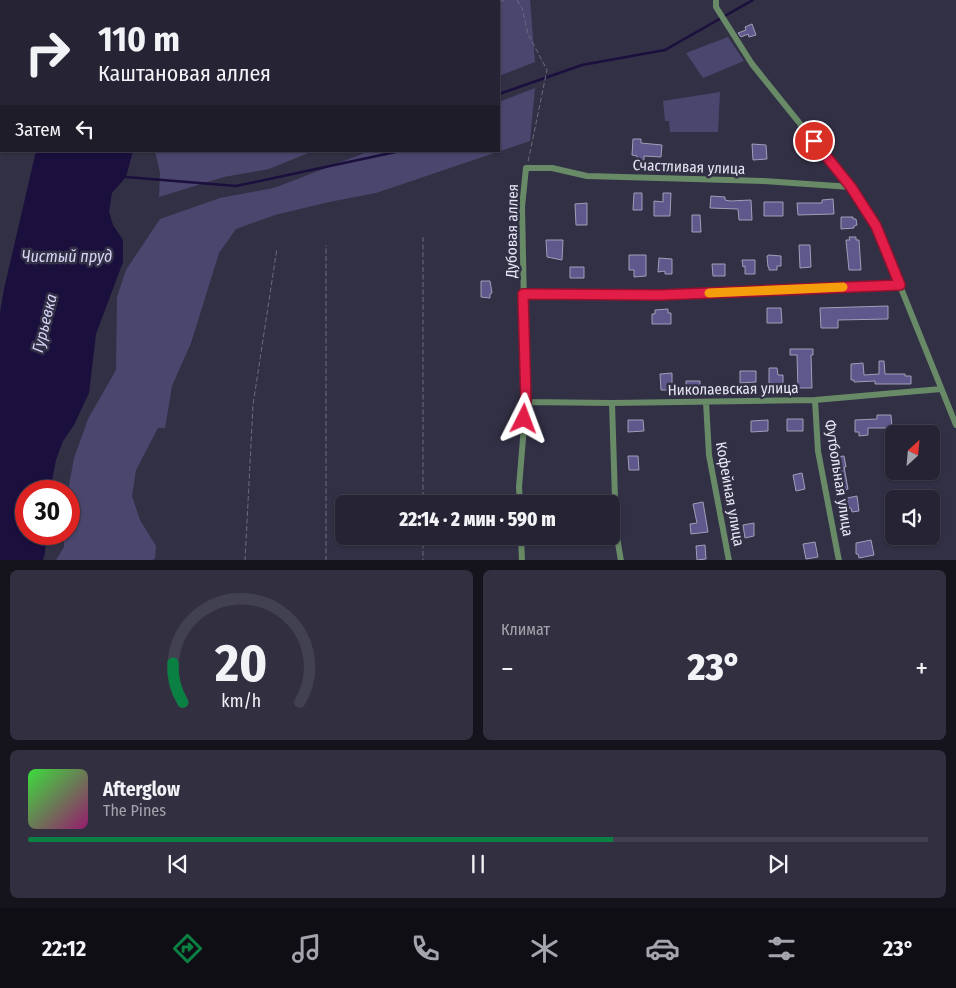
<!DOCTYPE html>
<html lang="ru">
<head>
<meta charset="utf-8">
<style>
	:root { --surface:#262434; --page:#323040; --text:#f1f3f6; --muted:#a4a4ac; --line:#42414f; --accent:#0b8043 }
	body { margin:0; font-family:"Fira Sans Condensed",sans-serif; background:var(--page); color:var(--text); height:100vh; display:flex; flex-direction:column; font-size:19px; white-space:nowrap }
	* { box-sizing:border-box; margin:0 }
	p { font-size:16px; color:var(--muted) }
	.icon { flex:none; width:28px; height:28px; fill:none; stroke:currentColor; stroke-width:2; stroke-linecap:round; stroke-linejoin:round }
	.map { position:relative; height:560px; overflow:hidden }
	.drawer { display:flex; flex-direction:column; gap:10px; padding:10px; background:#15141d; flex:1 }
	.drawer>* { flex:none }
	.guide { position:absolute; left:0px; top:0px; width:500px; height:152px; box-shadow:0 1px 4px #0004,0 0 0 1px var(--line); background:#262434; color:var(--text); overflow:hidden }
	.needle { width:32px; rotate:26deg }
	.tools { position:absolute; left:885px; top:425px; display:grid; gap:10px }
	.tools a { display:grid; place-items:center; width:55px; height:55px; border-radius:8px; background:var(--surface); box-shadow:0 1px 4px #0004,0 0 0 1px var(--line); font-size:25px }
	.speed { position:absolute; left:15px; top:480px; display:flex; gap:10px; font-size:25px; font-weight:700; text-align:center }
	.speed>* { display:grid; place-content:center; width:65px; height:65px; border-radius:50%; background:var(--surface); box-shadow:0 1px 4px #0004,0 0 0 1px var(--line); line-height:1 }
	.speed .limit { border:8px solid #d22; background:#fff; color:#111 }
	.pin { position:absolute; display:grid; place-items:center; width:42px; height:42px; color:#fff; margin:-21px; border:2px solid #fff; border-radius:50%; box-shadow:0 1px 5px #0007 }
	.me { position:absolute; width:55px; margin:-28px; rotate:3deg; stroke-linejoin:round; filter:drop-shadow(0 0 4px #0008) }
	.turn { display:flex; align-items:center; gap:18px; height:105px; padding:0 15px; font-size:22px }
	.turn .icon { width:65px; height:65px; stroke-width:2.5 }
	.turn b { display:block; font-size:35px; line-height:42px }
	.then { display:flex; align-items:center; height:48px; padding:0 15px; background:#0003; gap:10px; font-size:19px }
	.big { font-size:38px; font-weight:800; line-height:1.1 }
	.drawer .widget { flex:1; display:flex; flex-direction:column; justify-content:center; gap:8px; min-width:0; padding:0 18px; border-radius:8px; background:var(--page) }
	.drawer .dial { align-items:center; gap:0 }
	.dial svg { height:130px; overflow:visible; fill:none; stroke:var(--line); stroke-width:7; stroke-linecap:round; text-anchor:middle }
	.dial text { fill:var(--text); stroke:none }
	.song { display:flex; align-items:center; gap:15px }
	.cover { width:60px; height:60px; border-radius:8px; background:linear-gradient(135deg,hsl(120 70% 55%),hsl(320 70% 35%)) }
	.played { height:5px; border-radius:2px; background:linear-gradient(90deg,var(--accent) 65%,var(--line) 65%) }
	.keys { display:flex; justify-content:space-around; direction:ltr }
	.heat { display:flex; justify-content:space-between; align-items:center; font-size:28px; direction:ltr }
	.drawer .tiles { flex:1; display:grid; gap:10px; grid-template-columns:1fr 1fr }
	.widget:last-child { grid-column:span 2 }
	.trip { position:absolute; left:335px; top:495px; width:285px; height:50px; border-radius:8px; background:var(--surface); box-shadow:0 1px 4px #0004,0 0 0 1px var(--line); font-weight:800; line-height:50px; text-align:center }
	.dock { display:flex; height:80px; justify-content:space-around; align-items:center; background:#0f0e15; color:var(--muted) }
	.dock .icon { width:35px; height:35px }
	.dock .selected { color:var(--accent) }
	.dock b { font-size:22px; color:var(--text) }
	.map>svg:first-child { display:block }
	.green { fill:#4a466e }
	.water { fill:#1a0f3d }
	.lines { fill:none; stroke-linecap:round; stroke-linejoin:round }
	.stream { stroke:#1a0f3d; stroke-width:2.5 }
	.building { fill:#5e588c; stroke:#a09eb8 }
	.path { stroke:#6c6a7d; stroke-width:1; stroke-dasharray:5 2.5; stroke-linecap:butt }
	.street { stroke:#688a67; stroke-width:6 }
	.route-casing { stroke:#92132f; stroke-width:12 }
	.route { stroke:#e11d48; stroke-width:9 }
	.slow { stroke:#f59e0b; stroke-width:9 }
	.labels { text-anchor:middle; stroke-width:5; stroke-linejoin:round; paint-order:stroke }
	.street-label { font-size:15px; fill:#e8e7f5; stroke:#323045 }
	.water-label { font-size:16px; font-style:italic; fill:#d6d4f5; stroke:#323045 }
</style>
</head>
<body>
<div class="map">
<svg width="956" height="561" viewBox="0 0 956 561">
	<rect width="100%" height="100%" fill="#323045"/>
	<path class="green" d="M222,0h308l5,62 -36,14v-75h-279z
		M728,37l16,24 -41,17 -17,-25z
		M535,88l-5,53 -154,52 -47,9 -54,13 -39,14 -17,24 -28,90 -19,43 -7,42h-7l-22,42 -4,26 8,24 16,26 -1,13 -6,2 -93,-1 8,-13v-13h5l-1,-43 6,-33 14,-39 28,-49 1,-73 9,-27 34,-51 60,-21 54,-10 96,-37h129v-49z
		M720,92l-2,40h-48l-1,-11h-4l-2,-20z
		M155,151h158l-44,18 -45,8 -65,20 1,-24z"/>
	<path class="water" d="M36,151h97l-7,26 -14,16 -3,19 4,13 10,15v22l-27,72 -7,59 -15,32 -11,16 -7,19 -6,31h-24v43h20l-1,19 -2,7h-43v-247l4,-24z"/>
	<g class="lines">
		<path class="stream" d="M499,94l83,-29 83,-15 88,-50
			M126,177l110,9 164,-35"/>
	</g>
	<path class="building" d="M752,24l4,11 -7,2 -1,-3 -7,3 -3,-4 8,-3 -1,-3z
		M633,139h8v4l21,2 -1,12 -17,-1v5l-7,-1v-4l-5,-1z
		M752,144l14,1 1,14 -14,1z
		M634,193h8v17h-9z
		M663,193h8l-1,23h-16v-15l9,1z
		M711,196l14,1v3l5,1 21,-1 1,20h-13l-1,-11 -28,-1z
		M833,199l1,15 -36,1 -1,-12h25v-3z
		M764,202h19v14h-19z
		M587,203v22h-11l-1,-21z
		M692,215h8l1,17h-9z
		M841,217h12v2h3l1,6 -3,1v2l-13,1z
		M849,237h7v3h3l2,30h-12l-3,-30h4z
		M546,240h17l-1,20 -15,-3z
		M799,245h11l1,22 -11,1z
		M629,255h17v21l-12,1v-7h-5z
		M769,255l12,1v10h-4v4h-8v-3h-1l-1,-11z
		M659,258l13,1v15h-7v-3l-7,1z
		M742,260h13v14h-10v-8l-2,1z
		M712,264h13v12h-12z
		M570,267h14v11h-14z
		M481,281h9l2,12 -2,1v4l-9,-1z
		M888,306v13l-50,1v8h-17l-1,-20z
		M767,308h14l1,15h-15z
		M668,309v4h3v11h-19v-10h3v-4z
		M790,349h23v6h-2l1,33h-14l-1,-33h-7z
		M879,361h5l1,13h20v2h6v8h-36v-3l-21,1v-2h-3v-16l12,-1 1,12 15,-1z
		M769,368h8l1,7h5v13l-14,-2z
		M740,371h16v11l-16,1z
		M672,373v17h-11l-1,-16z
		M686,381h14v9l-14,1z
		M877,415h14l1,13h-24v7l-9,1v-4h-4v-12l22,-1z
		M787,419h16v12h-16z
		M628,420h15l1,11 -16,1z
		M768,420v11l-17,1v-11z
		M628,456h10l1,14h-10z
		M844,456l2,11h-2l4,22 -7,2 -5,-34z
		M802,473l3,16 -9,2 -3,-16z
		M857,496l2,15 -7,1 -1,-4h-2l-2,-10z
		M703,502l5,30 -17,2 -1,-10 7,-1 -4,-19z
		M754,523v13l-9,2 -2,-13z
		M871,540l3,15 -15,3 -1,-4h-2v-11z
		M815,542l3,15 -12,2 -3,-15z
		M705,545l1,14 -9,1 -1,-14z"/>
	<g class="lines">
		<path class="path" d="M517,0l5,8 6,26 19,36 -19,92
			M499,2l6,-2
			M423,237v267
			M423,536v25
			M245,561l8,-156 24,-157
			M326,561v-316"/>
		<path class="street" d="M716,0v7l36,57 99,123 25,39 80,199
			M523,294l137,1 240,-10
			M815,400l3,51 21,110
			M526,402l86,1 203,-3 126,-11
			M706,402l3,53 20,106
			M612,403l4,128 5,30
			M520,504l-1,-17 7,-85 -4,-195 4,-39h26l35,8 177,5 87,6
			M521,536l1,25"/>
	</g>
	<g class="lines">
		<g class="route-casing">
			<path id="route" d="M524,419l2,-17 -3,-108 137,1 240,-10 -24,-59 -25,-39 -37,-46"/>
		</g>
		<use href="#route" class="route"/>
		<path class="slow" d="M709,293l134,-6"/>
	</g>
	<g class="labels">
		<g class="street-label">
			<text transform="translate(689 167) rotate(2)" y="5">Счастливая улица</text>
			<text transform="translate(512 231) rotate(-89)" y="5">Дубовая аллея</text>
			<text transform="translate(733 389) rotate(-1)" y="5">Николаевская улица</text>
			<text transform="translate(839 478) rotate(81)" y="5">Футбольная улица</text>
			<text transform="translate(730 494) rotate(80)" y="5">Кофейная улица</text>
		</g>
		<g class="water-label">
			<text x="67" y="262">Чистый пруд</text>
			<text transform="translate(44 323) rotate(-76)" y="6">Гурьевка</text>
		</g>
	</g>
</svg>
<div class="tools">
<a><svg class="needle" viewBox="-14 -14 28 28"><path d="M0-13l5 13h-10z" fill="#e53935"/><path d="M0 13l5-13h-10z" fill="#a4a4ac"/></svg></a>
<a><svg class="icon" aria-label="sound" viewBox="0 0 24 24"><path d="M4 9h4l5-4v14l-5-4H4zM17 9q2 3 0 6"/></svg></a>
</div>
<div class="speed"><div class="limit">30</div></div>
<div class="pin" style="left:814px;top:141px;background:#d93025"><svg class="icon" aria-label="arrive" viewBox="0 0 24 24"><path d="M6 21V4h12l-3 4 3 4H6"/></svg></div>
<svg class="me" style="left:524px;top:419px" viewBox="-20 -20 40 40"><path d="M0-17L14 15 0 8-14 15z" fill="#e11d48" stroke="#fff" stroke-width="4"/></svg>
<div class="trip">22:14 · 2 мин · 590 m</div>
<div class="guide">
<div class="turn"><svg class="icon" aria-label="right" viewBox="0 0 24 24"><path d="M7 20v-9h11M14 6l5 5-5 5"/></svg><div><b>110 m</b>Каштановая аллея</div></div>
<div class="then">Затем<svg class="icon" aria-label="left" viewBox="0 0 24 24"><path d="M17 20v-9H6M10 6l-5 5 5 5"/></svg></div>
</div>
</div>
<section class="drawer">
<div class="tiles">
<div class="widget dial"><svg viewBox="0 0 100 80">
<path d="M14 69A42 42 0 1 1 86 69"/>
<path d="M14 69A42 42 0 0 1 8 45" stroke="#0b8043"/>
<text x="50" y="56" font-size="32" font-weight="700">20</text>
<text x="50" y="72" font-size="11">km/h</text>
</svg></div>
<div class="widget"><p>Климат</p>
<div class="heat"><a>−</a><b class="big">23°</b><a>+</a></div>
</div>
<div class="widget">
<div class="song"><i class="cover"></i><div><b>Afterglow</b><p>The Pines</p></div></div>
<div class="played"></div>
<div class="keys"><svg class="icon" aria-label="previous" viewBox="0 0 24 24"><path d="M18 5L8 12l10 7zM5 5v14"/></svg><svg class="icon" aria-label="pause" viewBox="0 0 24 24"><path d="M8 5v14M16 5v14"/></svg><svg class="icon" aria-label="next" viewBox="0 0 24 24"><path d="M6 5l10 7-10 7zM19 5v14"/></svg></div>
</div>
</div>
</section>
<nav class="dock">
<b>22:12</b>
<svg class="icon selected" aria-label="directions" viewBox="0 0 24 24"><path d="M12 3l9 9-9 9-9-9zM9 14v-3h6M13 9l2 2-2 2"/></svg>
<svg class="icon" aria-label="music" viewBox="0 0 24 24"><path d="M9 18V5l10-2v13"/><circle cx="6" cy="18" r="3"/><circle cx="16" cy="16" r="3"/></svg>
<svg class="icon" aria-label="phone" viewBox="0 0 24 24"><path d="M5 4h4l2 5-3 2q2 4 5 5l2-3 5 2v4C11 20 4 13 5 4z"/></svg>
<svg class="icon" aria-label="climate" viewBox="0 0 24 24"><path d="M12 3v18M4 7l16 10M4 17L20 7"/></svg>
<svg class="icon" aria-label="car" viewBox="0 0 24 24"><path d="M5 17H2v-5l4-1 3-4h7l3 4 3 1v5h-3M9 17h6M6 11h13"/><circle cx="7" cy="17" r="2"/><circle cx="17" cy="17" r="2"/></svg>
<svg class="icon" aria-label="filters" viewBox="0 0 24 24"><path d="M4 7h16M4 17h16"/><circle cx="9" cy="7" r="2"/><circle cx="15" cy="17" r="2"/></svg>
<b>23°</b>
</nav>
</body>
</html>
